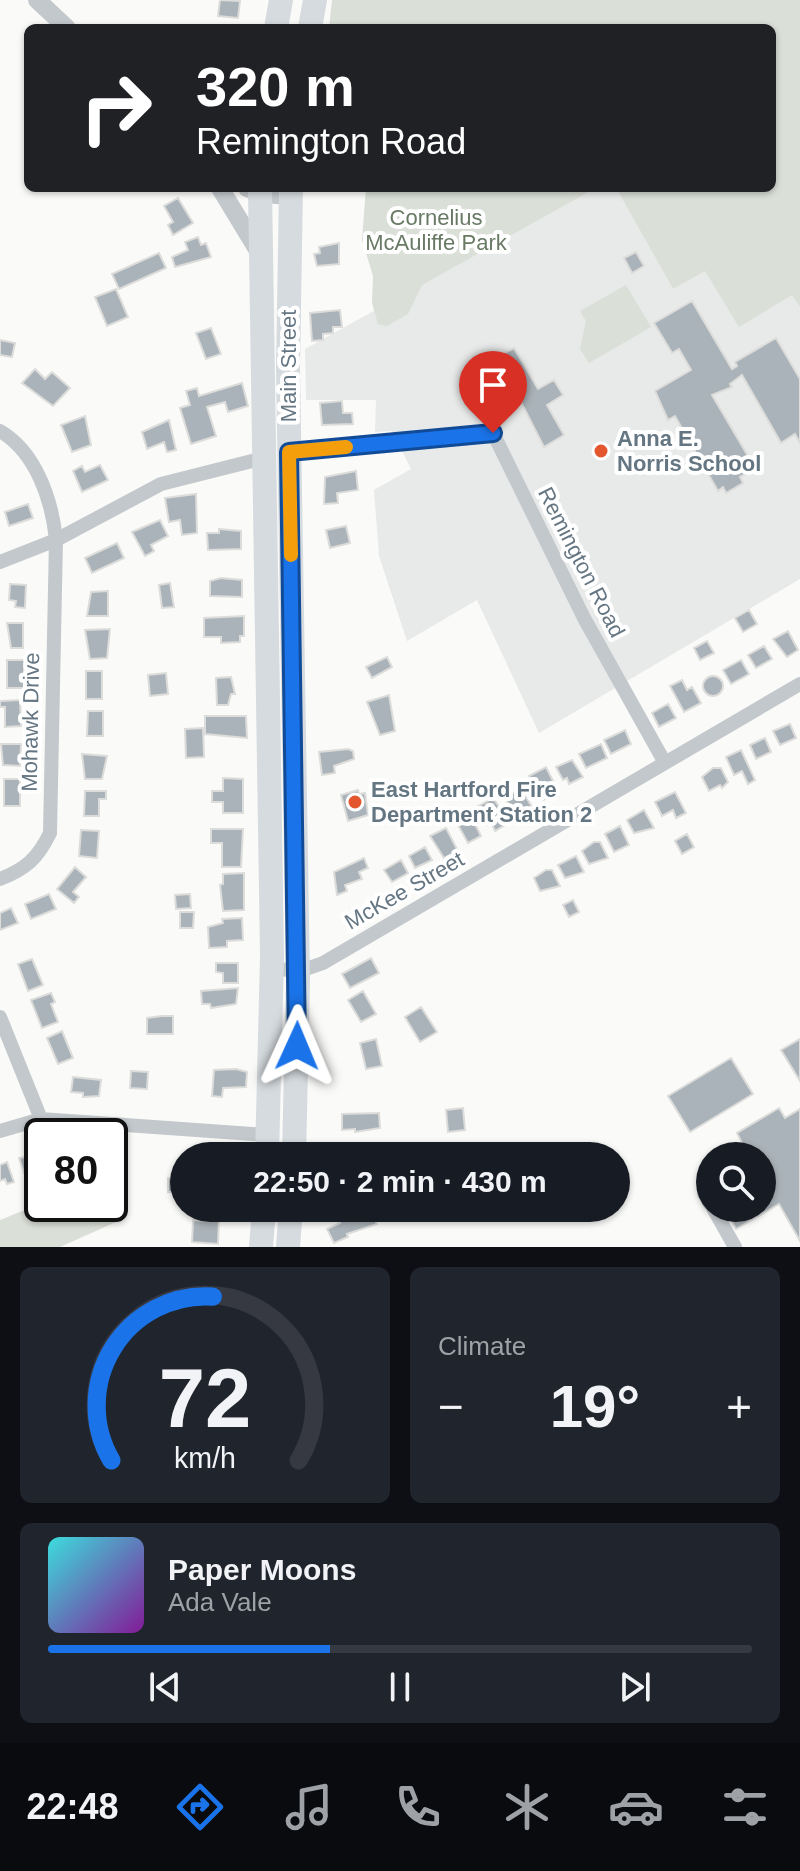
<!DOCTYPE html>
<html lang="en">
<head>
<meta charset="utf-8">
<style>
	:root { --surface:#171b24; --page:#20242c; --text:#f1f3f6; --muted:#9ea1a6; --line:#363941; --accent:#1a73e8 }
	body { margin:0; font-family:Arial,sans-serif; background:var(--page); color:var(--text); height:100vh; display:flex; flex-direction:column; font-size:30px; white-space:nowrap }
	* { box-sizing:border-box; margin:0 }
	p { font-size:26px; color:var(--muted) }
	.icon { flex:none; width:44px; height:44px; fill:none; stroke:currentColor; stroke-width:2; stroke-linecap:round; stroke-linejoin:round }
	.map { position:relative; height:1247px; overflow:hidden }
	.panel { display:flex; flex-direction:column; gap:20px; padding:20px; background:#0d0f14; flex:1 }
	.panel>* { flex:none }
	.banner { position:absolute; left:24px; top:24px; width:752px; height:168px; border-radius:12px; box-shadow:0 2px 6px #0004; background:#202124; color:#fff; overflow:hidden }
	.tools { position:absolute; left:696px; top:1142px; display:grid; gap:16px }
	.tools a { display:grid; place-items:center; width:80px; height:80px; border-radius:50%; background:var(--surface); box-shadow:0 2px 6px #0004; font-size:40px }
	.speed { position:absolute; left:24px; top:1118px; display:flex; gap:16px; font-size:40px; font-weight:700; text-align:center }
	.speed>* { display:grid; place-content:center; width:104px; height:104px; border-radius:50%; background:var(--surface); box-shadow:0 2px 6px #0004; line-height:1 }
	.speed .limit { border:4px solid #111; border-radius:12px; background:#fff; color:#111 }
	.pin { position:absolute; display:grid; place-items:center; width:68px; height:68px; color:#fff; margin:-82px -34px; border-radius:50% 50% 50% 0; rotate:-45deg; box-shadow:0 0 8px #0007 }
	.pin .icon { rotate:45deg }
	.me { position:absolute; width:88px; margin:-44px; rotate:1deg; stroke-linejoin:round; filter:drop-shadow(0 0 6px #0008) }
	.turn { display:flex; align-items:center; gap:28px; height:168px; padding:0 40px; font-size:36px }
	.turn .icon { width:104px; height:104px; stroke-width:2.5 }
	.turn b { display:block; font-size:56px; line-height:68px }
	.big { font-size:60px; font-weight:700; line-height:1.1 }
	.panel .card { flex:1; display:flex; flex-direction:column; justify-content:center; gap:12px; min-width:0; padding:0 28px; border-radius:12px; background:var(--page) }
	.panel .dial { align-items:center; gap:0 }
	.dial svg { height:208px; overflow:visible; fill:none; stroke:var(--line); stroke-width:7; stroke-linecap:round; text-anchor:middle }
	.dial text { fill:var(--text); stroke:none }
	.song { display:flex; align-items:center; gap:24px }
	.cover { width:96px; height:96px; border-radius:12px; background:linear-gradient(135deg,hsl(180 70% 55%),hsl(290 70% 35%)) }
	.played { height:8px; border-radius:4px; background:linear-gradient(90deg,var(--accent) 40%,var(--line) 40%) }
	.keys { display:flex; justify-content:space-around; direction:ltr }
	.heat { display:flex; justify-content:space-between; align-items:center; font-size:44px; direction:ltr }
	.panel .tiles { flex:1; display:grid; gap:20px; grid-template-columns:1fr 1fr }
	.card:last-child { grid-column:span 2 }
	.trip { position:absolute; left:170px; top:1142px; width:460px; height:80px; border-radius:40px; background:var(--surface); box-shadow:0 2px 6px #0004; font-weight:700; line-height:80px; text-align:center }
	.tab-bar { display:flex; height:128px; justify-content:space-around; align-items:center; background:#090b0e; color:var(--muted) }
	.tab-bar .icon { width:56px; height:56px }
	.tab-bar .on { color:var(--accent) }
	.tab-bar b { font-size:36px; color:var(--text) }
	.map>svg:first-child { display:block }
	.built { fill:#e8e9e9 }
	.green { fill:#dadfd7 }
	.building { fill:#aab3b9; stroke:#dcdcda; stroke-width:2 }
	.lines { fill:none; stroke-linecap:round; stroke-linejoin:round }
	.minor { stroke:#c3c8cc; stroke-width:14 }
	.tertiary { stroke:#c3c8cc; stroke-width:18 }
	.trunk { stroke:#d6dbdf; stroke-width:24 }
	.route-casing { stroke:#114b97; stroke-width:20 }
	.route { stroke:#1a73e8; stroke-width:14 }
	.slow { stroke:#f59e0b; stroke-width:14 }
	.poi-dot { fill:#e4572e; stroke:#fff; stroke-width:3 }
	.labels { text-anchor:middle; stroke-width:8; stroke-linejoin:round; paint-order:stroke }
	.park-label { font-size:22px; fill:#687a64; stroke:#fff }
	.street-label { font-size:22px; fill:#657683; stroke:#fff }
	.poi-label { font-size:22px; font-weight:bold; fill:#657683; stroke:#fff; text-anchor:start }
</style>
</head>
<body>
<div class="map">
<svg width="800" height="1247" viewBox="0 0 800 1247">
	<rect width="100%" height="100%" fill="#fafaf8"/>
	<path class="built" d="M596,188h20l57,101 32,-19 88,25 7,12v272l-261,154 -62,-133 -70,41 -28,-85 -5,-66 37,-21 -19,-38 -17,1 1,-32h-70l-1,-51z"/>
	<path class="green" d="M332,0h468v307l-8,-12 -53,32 -34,-56 -32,18 -57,-101h156v-160h-443z
		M366,188h230l-174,97 -14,29 -21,12 -9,-2 -6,-21 1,-27 -11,-36z
		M626,285l25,42 -62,36 -9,-14 6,-28 -6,-10z
		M119,1172l2,47 -5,3 -56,25h-60v-27l42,-17 68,1v-28z"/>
	<path class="building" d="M220,0l20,1 -2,17 -20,-2z
		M178,198l15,25 -20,12 -5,-10 5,-3 -9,-16z
		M198,237l3,8 5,-2 5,14 -36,10 -3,-10 16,-7 -3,-8z
		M339,243v21l-22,2 -3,-12 6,-1 -1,-6z
		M636,252l8,14 -12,7 -8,-15z
		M159,253l7,15 -47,21 -7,-15z
		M116,289l12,28 -21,9 -12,-29z
		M692,301l40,68 5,-3 -2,-4 41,-24 24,41v64l-5,-9 -14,9 -39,-68 -12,9 2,3 -20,8 43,73 -15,9 3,6 -17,10 -3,-6 -5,4 -43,-75 -7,4 -13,-29 36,-21 -12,-21 -7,4 -18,-30z
		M340,310l2,17h-9v6l-10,1v6l-11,1 -2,-28z
		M211,328l10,26 -15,5 -10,-26z
		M0,340l15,3 -3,14 -12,-2z
		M514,348l24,41 16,-9 9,15 -16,10 17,30 -20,12 -43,-84 3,-2 -3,-6z
		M35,369l10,10 7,-7 18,16 -17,18 -31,-23z
		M242,383l6,23 -20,6 -3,-10 -18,5 9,29 -25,8 -11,-36 10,-3 -4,-14 11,-3 2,8z
		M342,401l1,12h9l1,11 -31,1 -2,-22z
		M85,416l6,29 -19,7 -11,-27z
		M169,420l7,30 -9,2 -3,-10 -17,7 -5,-17z
		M100,465l8,15 -26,12 -9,-21 9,-5 3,6z
		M356,471l2,19 -21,3 1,10 -14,1 1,-27z
		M196,494l1,39 -15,2 -2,-15 -11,2 -4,-24z
		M28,504l5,14 -24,8 -4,-14z
		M160,520l8,16 -17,9 3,6 -9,5 -13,-24z
		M346,526l4,17 -20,5 -4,-18z
		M219,529l22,2v18l-33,1 -1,-17h12z
		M117,543l7,15 -32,15 -7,-15z
		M221,578l21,2v17l-32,-1v-15z
		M170,583l4,24 -12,1 -3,-23z
		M10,584l16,1 -1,23 -10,-1 1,-6 -7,-1z
		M108,591v25h-21l4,-24z
		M749,610l8,14 -14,8 -8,-14z
		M244,616v20h-4v6l-19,1v-6h-17v-19z
		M7,623h16v25h-12z
		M110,629l-3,29 -17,1 -5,-29z
		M788,631l10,19 -11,7 -14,-18z
		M707,641l7,12 -14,7 -6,-12z
		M764,646l8,13 -16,9 -8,-13z
		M387,657l5,10 -20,11 -6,-11z
		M7,660h17v28h-17z
		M741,660l8,14 -18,10 -8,-14z
		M86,671h16v28h-16z
		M166,673l2,21 -18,2 -2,-21z
		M703 686a10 10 0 1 1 20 0a10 10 0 1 1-20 0Z
		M231,677l4,17h-4l-3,11h-11l-1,-27z
		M682,680l5,10 5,-3 9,16 -17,9 -14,-26z
		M389,695l6,36 -15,4 -13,-33z
		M20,700l1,26 -16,1v-20h-5v-6z
		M668,704l8,14 -17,9 -7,-14z
		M88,711h15v25h-16z
		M205,716h41l1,22 -42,-4z
		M790,724l6,14 -16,7 -7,-14z
		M203,728l1,29 -18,1 -1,-29z
		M625,730l6,14 -20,10 -7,-14z
		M765,738l6,14 -15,7 -6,-14z
		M1,744h20l-1,22 -17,-1z
		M601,744l6,14 -21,10 -7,-14z
		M348,749l5,2 1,8 -20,7 1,7 -13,2 -3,-23z
		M741,750l14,30 -7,4 -6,-13 -8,4 -8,-18z
		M82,754l25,2 -5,23h-17z
		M572,760l11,17 -14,7 -2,-6 -4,2 -7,-13z
		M546,767l10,20 -7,3 3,6 -9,4 -14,-24z
		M713,768h8l7,14 -6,6 -2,-3 -11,6 -7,-14z
		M223,778l20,1v34h-20v-11h-11v-11h11z
		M4,779h16v27h-16z
		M521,789l11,18 -12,7 -3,-5 -5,2 -7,-14z
		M358,790l1,4 6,-1 3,22 -20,6 -7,-26z
		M85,791h21v8h-7v17h-15z
		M675,792l11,21 -10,5 -3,-8 -11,6 -7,-14z
		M493,798l17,24 -15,9 -4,-9 -4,3 -10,-18z
		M467,808l14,28 -13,7 -15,-27z
		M644,810l10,18 -20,5 -7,-13z
		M620,826l9,19 -15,7 -9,-18z
		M446,828l12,23 -14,7 -14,-22z
		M211,829h32l-2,38h-19v-24h-11z
		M81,830l18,1 -2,27 -18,-2z
		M687,834l7,13 -12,7 -7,-13z
		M594,842h6l8,16 -19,6 -7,-13z
		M425,847l7,13 -17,8 -6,-12z
		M576,856l8,16 -19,6 -7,-13z
		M364,858l4,10 -9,4 3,7 -17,6 2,6 -10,4 -3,-23z
		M401,860l7,13 -16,9 -8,-12z
		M75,867l11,10 -13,15 6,5 -5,6 -17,-14z
		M546,870h6l8,16 -20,5 -6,-13z
		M244,873v37l-21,1 -3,-26 3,-1v-10z
		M49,894l7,15 -25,10 -6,-15z
		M190,894l1,14 -15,1 -1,-14z
		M573,900l6,12 -10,5 -6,-12z
		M11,908l7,15 -18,7v-17z
		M180,912h14l-1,16h-13z
		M242,918l1,22 -16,1v6l-18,1 -1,-21 15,-4 -1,-4z
		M371,958l8,15 -29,15 -8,-14z
		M32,959l11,26 -15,6 -10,-27z
		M216,963h22v20h-15v-10l-7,-1z
		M238,988l-2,16 -25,4 -1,-4h-8l-1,-13z
		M363,991l13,23 -15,8 -13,-22z
		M51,993l4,9 -4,2 7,18 -16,6 -11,-28z
		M421,1007l16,25 -17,10 -15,-25z
		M162,1016h11v18h-26v-16z
		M62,1031l11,27 -15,6 -11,-26z
		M376,1039l6,27 -16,3 -6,-26z
		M800,1039v42l-19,-31z
		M731,1058l22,36 -63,38 -22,-36z
		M236,1069l11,3 -1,15 -23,1 -1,9 -10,-1 2,-26z
		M131,1071l17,1 -1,17 -17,-1z
		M73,1077l28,3 -2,16 -16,1v-4l-12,-1z
		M463,1108l2,22 -17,2 -2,-22z
		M779,1108l6,10 15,-9v132l-21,-37 -43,25 -13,-21h39v-52h-42l22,-13 -5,-10z
		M379,1113l1,15 -25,4v-3l-13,1v-16z
		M203,1144l26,2 -1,10h-26z
		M42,1154v17l-9,2 2,6 -8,2 -8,-23z
		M7,1162l7,20 -7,2 -2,-5 -5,2v-16z
		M168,1178l13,1 -1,13h-12z
		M355,1209l5,11 12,-6 5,10 -30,10 1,3 -14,6 -7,-14 13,-6 -2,-6z
		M208,1218h11l-1,26 -26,-2 1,-22 15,1z"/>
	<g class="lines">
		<path class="minor" d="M0,431c36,21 52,69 56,109l-6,293c-12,25 -24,36 -50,46
			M289,452l204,-19 91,185 81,145
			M0,562l56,-22 105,-56 103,-26
			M272,970l34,-1 17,-6 477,-279
			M0,1017l41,102
			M0,1131l41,-12 227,16
			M704,1193l6,11
			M713,1208l22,39"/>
		<path class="tertiary" d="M37,0l30,28
			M220,188l40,66
			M247,188l16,6 27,2"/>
		<path class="trunk" d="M276,28l5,-28
			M310,28l5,-28
			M260,188l12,768 -5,200
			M291,188l-3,180 10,613 -4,175
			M261,1247l3,-39
			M288,1247l3,-39"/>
	</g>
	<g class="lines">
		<g class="route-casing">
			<path id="route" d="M297,1046l-8,-594 204,-19"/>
		</g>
		<use href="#route" class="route"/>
		<path class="slow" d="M291,555l-2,-103 57,-5"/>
	</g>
	<g class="poi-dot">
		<circle cx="601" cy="451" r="8"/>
		<circle cx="355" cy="802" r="8"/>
	</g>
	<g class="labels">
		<g class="park-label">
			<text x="436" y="225">Cornelius<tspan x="436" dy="25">McAuliffe Park</tspan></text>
		</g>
		<g class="street-label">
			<text transform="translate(288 366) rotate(-90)" y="8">Main Street</text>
			<text transform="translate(582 562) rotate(63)" y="8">Remington Road</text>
			<text transform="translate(30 722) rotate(-89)" y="8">Mohawk Drive</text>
			<text transform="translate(404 890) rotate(-30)" y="8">McKee Street</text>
		</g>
		<g class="poi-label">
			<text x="617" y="446">Anna E.<tspan x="617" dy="25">Norris School</tspan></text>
			<text x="371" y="797">East Hartford Fire<tspan x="371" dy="25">Department Station 2</tspan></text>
		</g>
	</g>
</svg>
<div class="tools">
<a><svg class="icon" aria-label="search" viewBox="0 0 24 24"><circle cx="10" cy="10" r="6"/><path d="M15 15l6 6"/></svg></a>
</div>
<div class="speed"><div class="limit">80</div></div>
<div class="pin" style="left:493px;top:433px;background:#d93025"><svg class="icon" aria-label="arrive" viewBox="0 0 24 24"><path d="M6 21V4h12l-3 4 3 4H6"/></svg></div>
<svg class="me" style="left:297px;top:1046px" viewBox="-20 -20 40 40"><path d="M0-17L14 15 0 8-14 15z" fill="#1a73e8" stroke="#fff" stroke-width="4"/></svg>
<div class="trip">22:50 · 2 min · 430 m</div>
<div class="banner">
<div class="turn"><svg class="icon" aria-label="right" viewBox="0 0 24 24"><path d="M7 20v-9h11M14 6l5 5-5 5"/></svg><div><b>320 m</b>Remington Road</div></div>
</div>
</div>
<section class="panel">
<div class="tiles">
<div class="card dial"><svg viewBox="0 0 100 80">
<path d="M14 69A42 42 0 1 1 86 69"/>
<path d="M14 69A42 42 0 0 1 53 6" stroke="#1a73e8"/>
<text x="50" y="56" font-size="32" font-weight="700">72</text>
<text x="50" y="72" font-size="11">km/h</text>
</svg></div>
<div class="card"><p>Climate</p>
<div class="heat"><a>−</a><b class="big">19°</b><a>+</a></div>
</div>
<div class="card">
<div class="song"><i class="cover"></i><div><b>Paper Moons</b><p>Ada Vale</p></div></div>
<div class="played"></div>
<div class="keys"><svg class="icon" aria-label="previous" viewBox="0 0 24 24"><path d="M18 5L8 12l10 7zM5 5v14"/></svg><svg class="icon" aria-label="pause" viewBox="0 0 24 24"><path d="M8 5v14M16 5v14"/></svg><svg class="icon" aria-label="next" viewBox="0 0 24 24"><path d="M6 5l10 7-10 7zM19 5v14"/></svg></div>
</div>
</div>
</section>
<nav class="tab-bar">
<b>22:48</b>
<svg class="icon on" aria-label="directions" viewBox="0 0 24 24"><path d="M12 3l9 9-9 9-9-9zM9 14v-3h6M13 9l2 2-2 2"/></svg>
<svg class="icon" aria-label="music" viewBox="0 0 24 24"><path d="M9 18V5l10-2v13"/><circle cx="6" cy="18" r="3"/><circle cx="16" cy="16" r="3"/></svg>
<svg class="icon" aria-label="phone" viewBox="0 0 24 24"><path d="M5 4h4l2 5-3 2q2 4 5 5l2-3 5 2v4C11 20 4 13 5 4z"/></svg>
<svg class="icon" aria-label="climate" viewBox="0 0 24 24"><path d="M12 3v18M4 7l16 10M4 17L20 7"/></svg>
<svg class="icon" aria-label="car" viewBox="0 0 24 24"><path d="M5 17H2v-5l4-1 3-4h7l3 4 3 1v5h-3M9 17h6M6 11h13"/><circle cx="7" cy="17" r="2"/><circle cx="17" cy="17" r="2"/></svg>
<svg class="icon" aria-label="filters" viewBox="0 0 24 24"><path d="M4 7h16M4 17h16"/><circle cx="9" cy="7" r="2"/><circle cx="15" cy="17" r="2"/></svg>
</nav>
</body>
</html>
